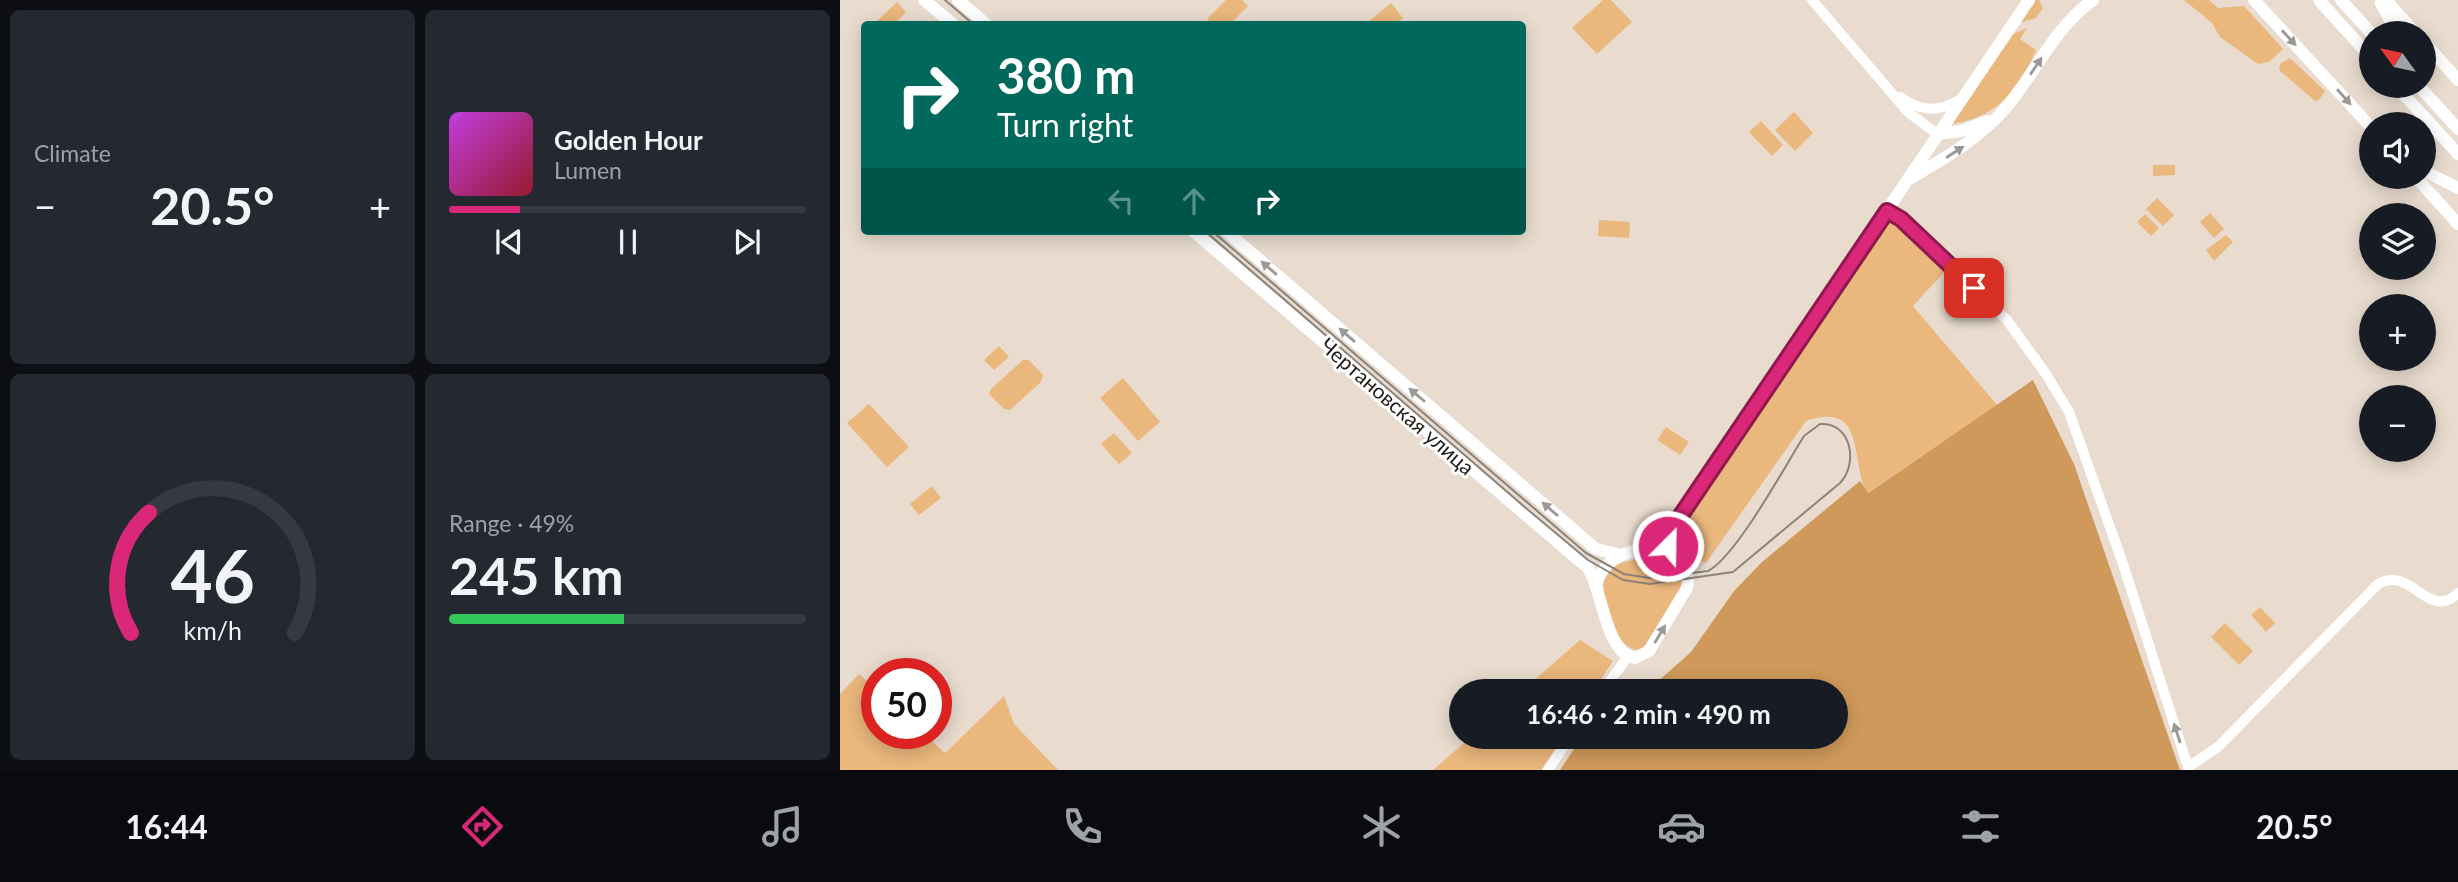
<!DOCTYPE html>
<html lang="en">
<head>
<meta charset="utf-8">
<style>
	:root { --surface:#171b24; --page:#242831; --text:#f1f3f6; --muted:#9ea1a6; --line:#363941; --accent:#db2777 }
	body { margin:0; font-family:Lato,sans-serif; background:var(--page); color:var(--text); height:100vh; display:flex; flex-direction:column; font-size:26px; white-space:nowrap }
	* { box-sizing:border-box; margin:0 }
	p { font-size:23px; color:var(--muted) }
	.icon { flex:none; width:38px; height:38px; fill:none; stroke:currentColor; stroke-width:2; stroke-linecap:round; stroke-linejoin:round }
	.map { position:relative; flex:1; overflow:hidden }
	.panel { display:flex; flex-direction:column; gap:10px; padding:10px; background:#0d0f14; width:840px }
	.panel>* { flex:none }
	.banner { position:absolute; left:21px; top:21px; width:665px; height:214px; border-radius:7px; box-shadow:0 4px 18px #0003; background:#00695c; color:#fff; overflow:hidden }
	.needle { width:46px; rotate:303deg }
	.fabs { position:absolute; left:1519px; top:21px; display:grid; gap:14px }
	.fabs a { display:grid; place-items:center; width:77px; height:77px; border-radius:50%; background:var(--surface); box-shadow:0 4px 18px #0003; font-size:35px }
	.speed { position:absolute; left:21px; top:658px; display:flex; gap:14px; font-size:35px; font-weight:700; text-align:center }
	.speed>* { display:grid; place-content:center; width:91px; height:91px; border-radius:50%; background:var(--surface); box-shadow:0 4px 18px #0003; line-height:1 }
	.speed .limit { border:10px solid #d22; background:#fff; color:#111 }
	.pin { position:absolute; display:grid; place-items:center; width:60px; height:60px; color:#fff; margin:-30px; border-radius:14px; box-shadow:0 4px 10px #0006 }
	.me { position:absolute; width:77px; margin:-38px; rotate:23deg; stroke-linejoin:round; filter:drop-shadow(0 0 5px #0008) }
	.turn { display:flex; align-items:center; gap:24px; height:147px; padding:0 21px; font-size:32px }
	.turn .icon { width:91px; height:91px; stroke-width:2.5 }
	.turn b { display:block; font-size:49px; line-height:60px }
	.lanes { display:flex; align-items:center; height:66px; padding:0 21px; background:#0003; justify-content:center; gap:35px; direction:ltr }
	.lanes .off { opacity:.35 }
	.big { font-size:52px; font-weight:700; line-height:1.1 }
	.panel .widget { flex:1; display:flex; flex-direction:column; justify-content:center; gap:10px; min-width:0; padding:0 24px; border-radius:10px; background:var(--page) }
	.panel .dial { align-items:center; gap:0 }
	.dial svg { height:182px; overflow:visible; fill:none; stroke:var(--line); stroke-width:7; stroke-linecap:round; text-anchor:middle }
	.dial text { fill:var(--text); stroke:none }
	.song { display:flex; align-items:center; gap:21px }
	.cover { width:84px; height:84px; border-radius:10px; background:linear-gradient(135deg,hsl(290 70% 55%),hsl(350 70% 35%)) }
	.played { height:7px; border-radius:4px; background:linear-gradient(90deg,var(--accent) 20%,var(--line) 20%) }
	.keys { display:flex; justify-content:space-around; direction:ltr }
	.heat { display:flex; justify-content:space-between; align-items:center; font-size:38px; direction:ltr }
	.charge { height:10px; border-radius:5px; background:linear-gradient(90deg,#34c759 49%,var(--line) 0) }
	.panel .tiles { flex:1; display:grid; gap:10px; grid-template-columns:repeat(2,1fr) }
	.trip { position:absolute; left:609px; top:679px; width:399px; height:70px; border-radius:35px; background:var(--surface); box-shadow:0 4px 18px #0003; font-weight:700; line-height:70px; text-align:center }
	.tab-bar { display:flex; height:112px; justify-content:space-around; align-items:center; background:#090b0e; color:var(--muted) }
	.tab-bar .icon { width:49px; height:49px }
	.tab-bar .on { color:var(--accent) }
	.tab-bar b { font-size:32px; color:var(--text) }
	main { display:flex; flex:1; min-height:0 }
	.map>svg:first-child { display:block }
	.green { fill:#eab77d }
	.forest { fill:#cf995b }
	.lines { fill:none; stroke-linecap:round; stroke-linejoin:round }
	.minor { stroke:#fff; stroke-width:10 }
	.major { stroke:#fff; stroke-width:12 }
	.tram { stroke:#8c837a; stroke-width:2 }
	.oneway { fill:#9b9997 }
	.route-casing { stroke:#8e194d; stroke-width:18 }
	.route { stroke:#db2777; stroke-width:12 }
	.labels { text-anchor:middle; stroke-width:6; stroke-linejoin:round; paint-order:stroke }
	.street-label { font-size:21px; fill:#211c17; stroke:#fff }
</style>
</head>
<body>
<main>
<section class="panel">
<div class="tiles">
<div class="widget"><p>Climate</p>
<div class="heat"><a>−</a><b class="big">20.5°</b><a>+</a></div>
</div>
<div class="widget">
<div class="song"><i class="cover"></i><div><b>Golden Hour</b><p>Lumen</p></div></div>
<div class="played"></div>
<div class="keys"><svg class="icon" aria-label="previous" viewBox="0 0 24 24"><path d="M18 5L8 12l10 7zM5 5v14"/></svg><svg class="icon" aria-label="pause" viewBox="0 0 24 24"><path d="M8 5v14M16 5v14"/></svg><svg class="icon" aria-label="next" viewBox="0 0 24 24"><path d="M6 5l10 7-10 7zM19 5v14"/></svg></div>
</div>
<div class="widget dial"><svg viewBox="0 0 100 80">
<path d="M14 69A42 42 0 1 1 86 69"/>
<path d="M14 69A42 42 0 0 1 22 16" stroke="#db2777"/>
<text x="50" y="56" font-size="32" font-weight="700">46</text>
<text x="50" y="72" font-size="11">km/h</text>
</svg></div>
<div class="widget"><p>Range · 49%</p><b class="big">245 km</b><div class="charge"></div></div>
</div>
</section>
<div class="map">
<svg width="1618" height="770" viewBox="0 0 1618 770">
	<rect width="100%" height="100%" fill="#e9dccf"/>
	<path class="green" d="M386,0h16l6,6 -18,18h-17l-6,-5z
		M763,0h8l21,22 -35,32 -25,-26z
		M1195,0h4l4,8 -7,10 -17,5z
		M1344,0h25l9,8 26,-2 39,43 -14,13 -11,2 -38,-27 -8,-14z
		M57,2l9,10 -12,12h-14l-3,-3z
		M551,3l12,15 -8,6h-26l-2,-1z
		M1187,28l-7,11 16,11c-17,41 -42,70 -88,74l63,-89z
		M1450,58l35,33 -6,9 -4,1 -36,-31 1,-6z
		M954,112l19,21 -18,18 -20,-21z
		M921,121l22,24 -11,11 -23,-24z
		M1313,165h22v10l-22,1z
		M1317,198l17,17 -11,11 -17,-17z
		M1370,213l14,16 -10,9 -14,-16z
		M1305,214l14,14 -8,8 -14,-14z
		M1054,216l53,53 -34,37 84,99 -130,88c-17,-31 0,-93 -61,-72l-100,142 -22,-10 -11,-13 3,-7 213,-314z
		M759,220l31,2 -1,16 -31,-2z
		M1386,235l7,7 -19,19 -8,-11z
		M159,346l10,11 -15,13 -10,-10z
		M183,360h6l14,15 -2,7 -31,28 -6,-1 -15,-15 2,-5z
		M283,378l37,44 -22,19 -38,-43z
		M29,404l40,43 -22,20 -40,-44z
		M826,427l23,15 -9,13 -23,-15z
		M274,433l18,20 -13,11 -18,-20z
		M92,486l9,12 -22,17 -9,-11z
		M809,556c19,3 29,9 35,28l-41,64 -7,2c-24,-6 -31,-47 -33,-69l10,-16z
		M1420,607l15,16 -9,9 -15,-17z
		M1385,623l28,28 -14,14 -28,-28z
		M740,640l33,21 -20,30h-71z
		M19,674l18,16v43h46l22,20 59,-57 10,28 44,46h-218v-76z
		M631,737h92l-22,33h-108z"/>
	<path class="forest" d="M1193,380l41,84 106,306h-620l22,-33 18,5 5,-5h231v-46h-189l44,-39 43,-61 28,-29 98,-81 8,12z"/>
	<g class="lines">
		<path class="minor" d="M972,0l96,112 29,22
			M1060,97c20,14 38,16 59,3
			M1047,211l14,8 106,101 39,54 23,38 53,149 67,209
			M762,691l26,-34
			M1348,767l30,-20 160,-163c34,-19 50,38 80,9
			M708,770l22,-33"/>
		<path class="major" d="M84,0l29,24
			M118,0l28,24
			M1414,0l117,127
			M1479,0l52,58
			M1501,0l30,33
			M1546,0l29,33
			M1541,3l16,30
			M1584,42l34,38
			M1556,86l62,68
			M1579,86l39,43
			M1097,134l24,-3 26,-10
			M1584,171l34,17
			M1576,177l42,47
			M1071,178c36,-21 71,-41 98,-74 29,-36 47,-78 84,-104
			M353,231l395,337c15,23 17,85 47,90l14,-7 38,-63c9,-48 -78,-53 -91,-3
			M386,231l370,318 25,6
			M805,549l10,-4 18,-18 356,-527"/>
		<path class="tram" d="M105,0l28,24
			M365,231l322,278 61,51 35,20 27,4 83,-12 107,-89c19,-20 11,-61 -20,-59l-16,12c-19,30 -68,121 -96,135l-59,7 -25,-4 -38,-21 -374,-322"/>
	</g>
	<defs><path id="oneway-solid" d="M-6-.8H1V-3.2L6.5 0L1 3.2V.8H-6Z" transform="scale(1.75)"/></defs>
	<g class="oneway">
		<use href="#oneway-solid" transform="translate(1449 38) rotate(47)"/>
		<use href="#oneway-solid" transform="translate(1196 66) rotate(-56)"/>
		<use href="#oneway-solid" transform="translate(1504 97) rotate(48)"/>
		<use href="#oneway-solid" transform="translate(1115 152) rotate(-33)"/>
		<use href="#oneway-solid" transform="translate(429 268) rotate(-139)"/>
		<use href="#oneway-solid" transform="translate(507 335) rotate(-139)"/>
		<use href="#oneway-solid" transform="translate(577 395) rotate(-140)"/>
		<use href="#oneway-solid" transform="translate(710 509) rotate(-139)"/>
		<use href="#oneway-solid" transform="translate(820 634) rotate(-59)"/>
		<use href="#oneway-solid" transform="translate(1337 733) rotate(-108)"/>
	</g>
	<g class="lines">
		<g class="route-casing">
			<path id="route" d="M828,546l5,-19 214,-316 14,8 73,69"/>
		</g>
		<use href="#route" class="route"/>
	</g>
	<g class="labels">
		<g class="street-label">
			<text transform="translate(557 407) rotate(41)" y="7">Чертановская улица</text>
		</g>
	</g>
</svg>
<div class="fabs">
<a><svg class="needle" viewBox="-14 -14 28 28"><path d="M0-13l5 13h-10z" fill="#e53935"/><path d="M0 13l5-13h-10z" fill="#9ea1a6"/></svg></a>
<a><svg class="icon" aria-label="sound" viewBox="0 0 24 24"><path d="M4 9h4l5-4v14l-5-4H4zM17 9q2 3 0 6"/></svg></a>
<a><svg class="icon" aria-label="layers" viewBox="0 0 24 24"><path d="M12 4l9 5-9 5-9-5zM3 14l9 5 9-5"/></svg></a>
<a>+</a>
<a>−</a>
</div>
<div class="speed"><div class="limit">50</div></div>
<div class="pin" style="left:1134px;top:288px;background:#d93025"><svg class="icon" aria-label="arrive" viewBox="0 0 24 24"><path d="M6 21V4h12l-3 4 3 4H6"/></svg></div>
<svg class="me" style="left:828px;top:546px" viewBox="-20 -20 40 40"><circle r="17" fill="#db2777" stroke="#fff" stroke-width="3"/><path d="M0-11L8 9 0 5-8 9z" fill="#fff"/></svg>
<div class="trip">16:46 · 2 min · 490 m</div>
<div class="banner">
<div class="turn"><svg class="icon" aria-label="right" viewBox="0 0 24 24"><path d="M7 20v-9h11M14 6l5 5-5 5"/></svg><div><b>380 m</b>Turn right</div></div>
<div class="lanes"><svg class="icon off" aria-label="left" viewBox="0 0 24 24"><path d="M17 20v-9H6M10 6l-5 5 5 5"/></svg><svg class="icon off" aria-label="ahead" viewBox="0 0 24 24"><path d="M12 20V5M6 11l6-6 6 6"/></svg><svg class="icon" aria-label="right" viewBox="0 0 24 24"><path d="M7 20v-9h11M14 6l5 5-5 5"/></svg></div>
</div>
</div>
</main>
<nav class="tab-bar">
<b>16:44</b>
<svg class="icon on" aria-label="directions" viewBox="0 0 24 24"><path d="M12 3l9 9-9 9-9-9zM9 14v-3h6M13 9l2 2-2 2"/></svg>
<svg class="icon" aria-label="music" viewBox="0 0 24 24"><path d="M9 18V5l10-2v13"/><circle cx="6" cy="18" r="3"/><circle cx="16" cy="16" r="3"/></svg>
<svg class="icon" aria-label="phone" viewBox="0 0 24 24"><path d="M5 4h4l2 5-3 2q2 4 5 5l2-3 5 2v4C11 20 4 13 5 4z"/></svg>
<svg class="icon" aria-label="climate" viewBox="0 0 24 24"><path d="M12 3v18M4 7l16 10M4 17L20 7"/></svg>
<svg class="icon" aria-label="car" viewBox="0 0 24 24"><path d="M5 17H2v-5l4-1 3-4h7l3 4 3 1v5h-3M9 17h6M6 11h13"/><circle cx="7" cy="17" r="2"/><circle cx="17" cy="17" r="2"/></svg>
<svg class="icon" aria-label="filters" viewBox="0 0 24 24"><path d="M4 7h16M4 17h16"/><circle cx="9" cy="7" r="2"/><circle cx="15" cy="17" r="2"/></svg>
<b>20.5°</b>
</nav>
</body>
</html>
